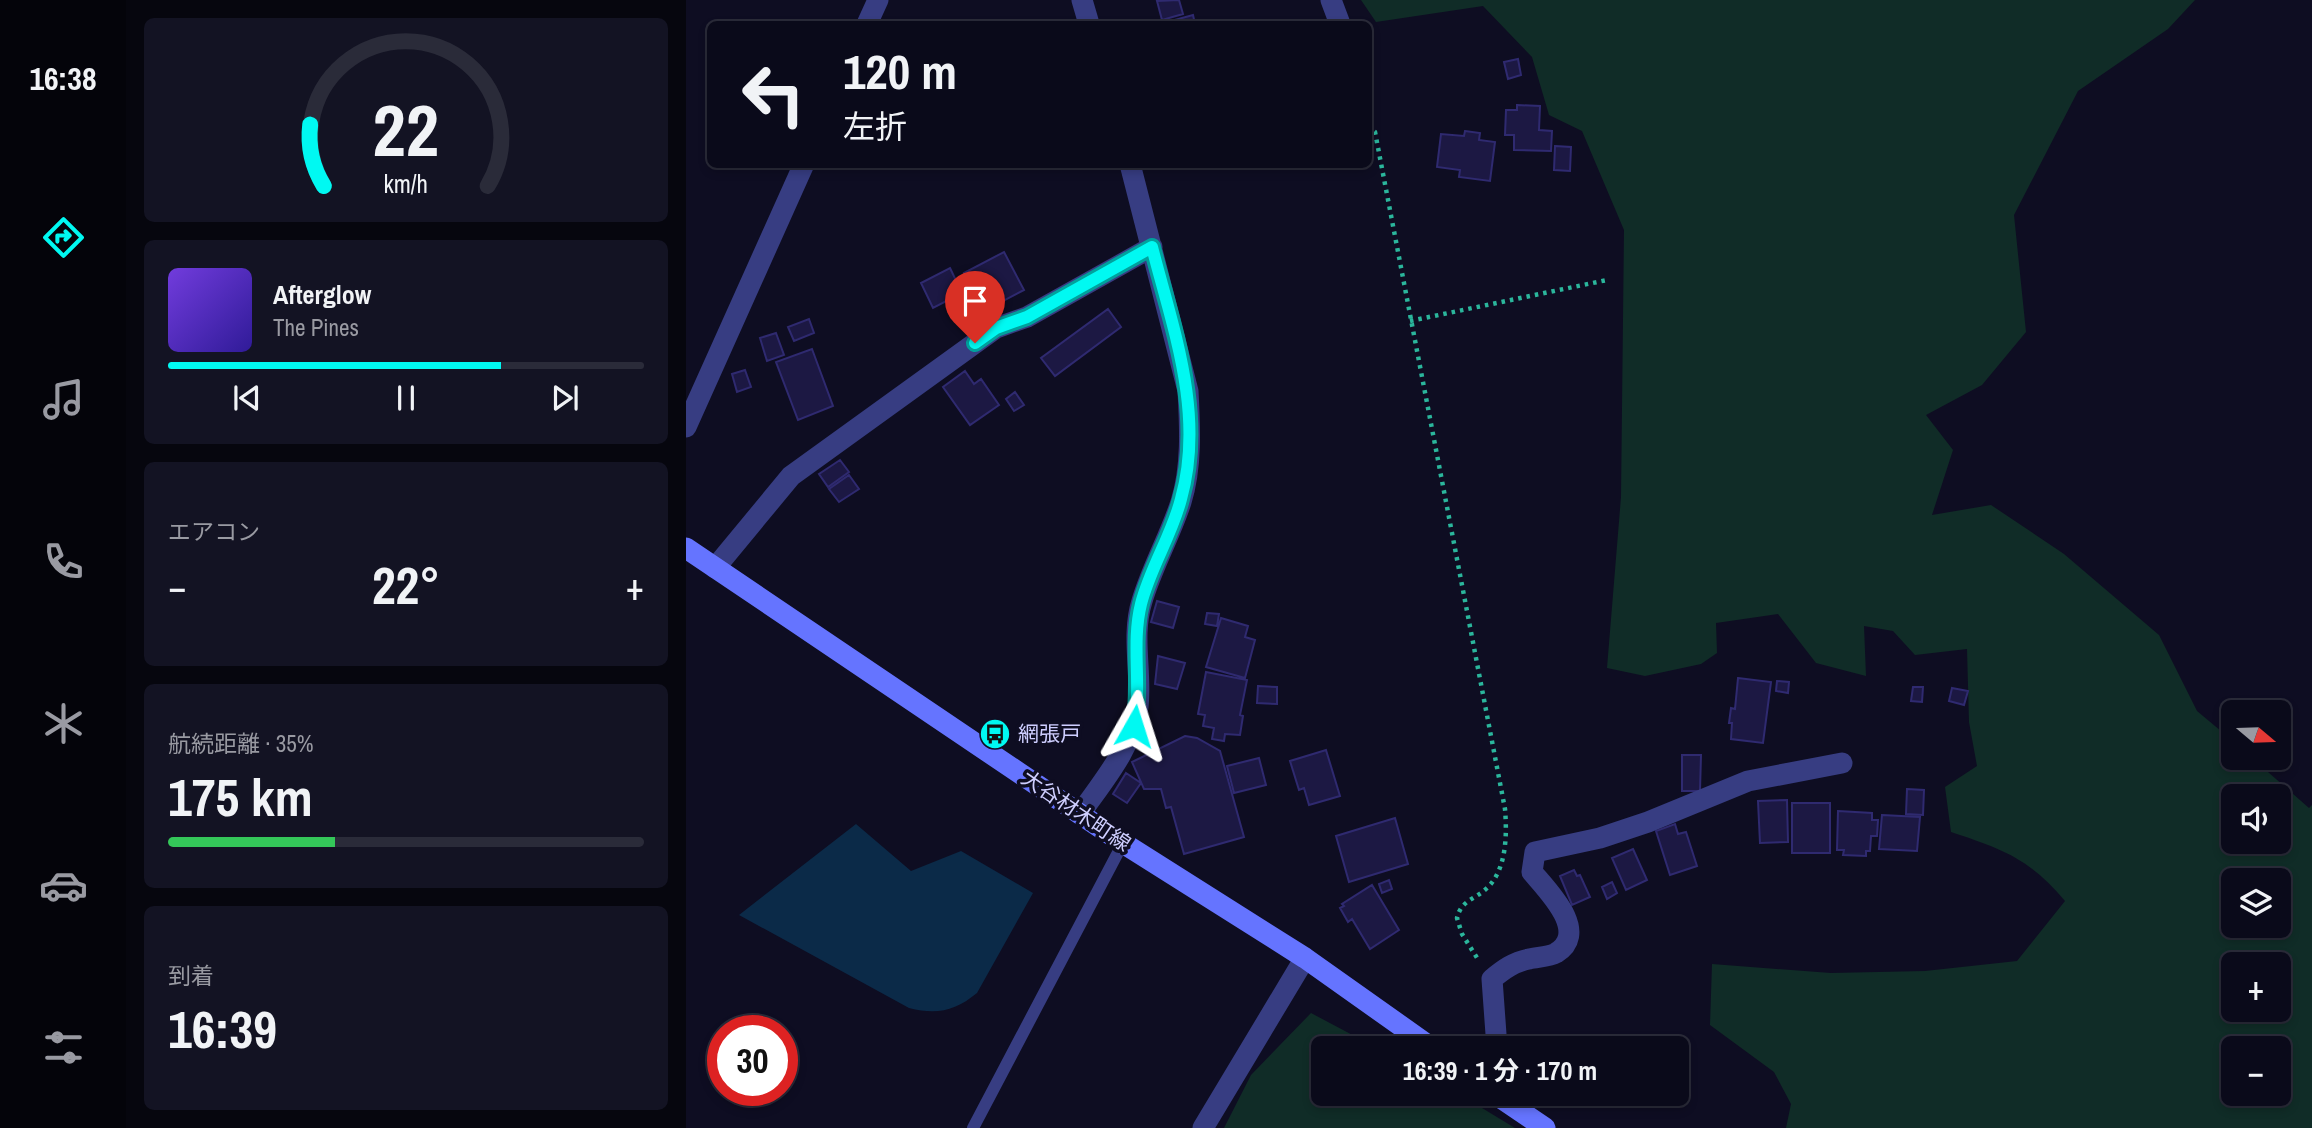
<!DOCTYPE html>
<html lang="ja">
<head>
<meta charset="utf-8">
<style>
	:root { --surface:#0a0a1a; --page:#131323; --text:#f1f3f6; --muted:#999aa2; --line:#2a2b39; --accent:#00f9f2 }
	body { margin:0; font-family:"Archivo Narrow","Noto Sans JP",sans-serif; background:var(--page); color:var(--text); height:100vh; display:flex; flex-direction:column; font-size:26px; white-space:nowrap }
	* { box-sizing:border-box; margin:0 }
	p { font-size:23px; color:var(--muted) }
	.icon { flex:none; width:38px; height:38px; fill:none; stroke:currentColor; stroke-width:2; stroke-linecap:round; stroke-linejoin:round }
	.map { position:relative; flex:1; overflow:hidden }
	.drawer { display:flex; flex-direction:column; gap:18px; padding:18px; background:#06060e; width:560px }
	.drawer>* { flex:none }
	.hud { position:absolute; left:21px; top:21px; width:665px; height:147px; border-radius:10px; box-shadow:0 4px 10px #0003,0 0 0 2px var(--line); background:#0a0a1a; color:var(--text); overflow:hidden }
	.needle { width:46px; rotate:109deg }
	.tools { position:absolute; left:1535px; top:700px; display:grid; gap:14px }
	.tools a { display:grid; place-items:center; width:70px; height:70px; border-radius:10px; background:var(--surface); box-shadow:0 4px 10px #0003,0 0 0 2px var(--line); font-size:35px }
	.speed { position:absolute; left:21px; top:1015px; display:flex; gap:14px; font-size:35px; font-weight:700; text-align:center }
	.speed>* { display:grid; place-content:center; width:91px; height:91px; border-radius:50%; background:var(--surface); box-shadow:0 4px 10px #0003,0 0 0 2px var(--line); line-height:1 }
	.speed .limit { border:10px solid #d22; background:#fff; color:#111 }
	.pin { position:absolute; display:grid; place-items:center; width:60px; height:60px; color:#fff; margin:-72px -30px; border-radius:50% 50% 50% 0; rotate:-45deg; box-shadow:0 0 7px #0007 }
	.pin .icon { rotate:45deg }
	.me { position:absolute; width:77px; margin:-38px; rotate:6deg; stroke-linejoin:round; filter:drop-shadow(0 0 5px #0008) }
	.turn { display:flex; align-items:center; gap:24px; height:147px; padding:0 21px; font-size:32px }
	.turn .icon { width:91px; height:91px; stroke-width:2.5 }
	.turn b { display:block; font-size:49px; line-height:60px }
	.big { font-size:52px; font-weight:700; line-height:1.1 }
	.drawer .card { flex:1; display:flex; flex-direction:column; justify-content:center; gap:10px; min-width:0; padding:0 24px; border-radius:10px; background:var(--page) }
	.drawer .dial { align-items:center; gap:0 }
	.dial svg { height:182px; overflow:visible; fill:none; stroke:var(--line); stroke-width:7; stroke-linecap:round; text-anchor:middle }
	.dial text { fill:var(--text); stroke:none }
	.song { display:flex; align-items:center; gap:21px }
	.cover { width:84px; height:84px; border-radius:10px; background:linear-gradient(135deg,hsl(260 70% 55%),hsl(250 70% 35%)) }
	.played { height:7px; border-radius:4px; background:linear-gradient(90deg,var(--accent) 70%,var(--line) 70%) }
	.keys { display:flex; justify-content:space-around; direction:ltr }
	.heat { display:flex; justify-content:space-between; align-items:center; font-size:38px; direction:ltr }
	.charge { height:10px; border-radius:5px; background:linear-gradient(90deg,#34c759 35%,var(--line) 0) }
	.trip { position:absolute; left:625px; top:1036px; width:378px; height:70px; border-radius:10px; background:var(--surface); box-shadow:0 4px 10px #0003,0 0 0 2px var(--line); font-weight:700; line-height:70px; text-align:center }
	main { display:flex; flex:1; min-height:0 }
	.menu { display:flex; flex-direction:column; width:126px; justify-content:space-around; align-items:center; background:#04040a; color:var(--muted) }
	.menu .icon { width:49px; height:49px }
	.menu .selected { color:var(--accent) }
	.menu b { font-size:32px; color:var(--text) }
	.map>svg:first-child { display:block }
	.green { fill:#102c27; fill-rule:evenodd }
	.water { fill:#0b2a48 }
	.building { fill:#1c1843; stroke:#2f2a70; stroke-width:2 }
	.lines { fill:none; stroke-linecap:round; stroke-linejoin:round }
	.path { stroke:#2bb69c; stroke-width:4.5; stroke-dasharray:3.5 5; stroke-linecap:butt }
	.lane { stroke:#373d82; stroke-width:12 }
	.street { stroke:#373d82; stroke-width:21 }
	.secondary { stroke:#6574ff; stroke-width:21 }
	.route-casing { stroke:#00a29d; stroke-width:18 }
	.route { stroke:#00f9f2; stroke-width:12 }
	.labels { text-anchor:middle; stroke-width:7; stroke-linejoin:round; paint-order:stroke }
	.poi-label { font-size:21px; fill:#ceceff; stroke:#0e0d22; text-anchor:start }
	.street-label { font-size:21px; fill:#ceceff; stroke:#0e0d22 }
</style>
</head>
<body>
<main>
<nav class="menu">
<b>16:38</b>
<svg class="icon selected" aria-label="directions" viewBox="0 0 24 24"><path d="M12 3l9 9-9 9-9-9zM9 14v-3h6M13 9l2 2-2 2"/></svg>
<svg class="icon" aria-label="music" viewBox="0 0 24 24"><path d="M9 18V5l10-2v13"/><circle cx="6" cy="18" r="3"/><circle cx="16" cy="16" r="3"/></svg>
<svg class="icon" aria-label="phone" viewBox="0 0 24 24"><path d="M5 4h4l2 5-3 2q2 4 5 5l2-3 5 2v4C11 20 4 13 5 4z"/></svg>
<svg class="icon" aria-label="climate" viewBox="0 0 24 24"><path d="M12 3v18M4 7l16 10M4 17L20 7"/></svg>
<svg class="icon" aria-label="car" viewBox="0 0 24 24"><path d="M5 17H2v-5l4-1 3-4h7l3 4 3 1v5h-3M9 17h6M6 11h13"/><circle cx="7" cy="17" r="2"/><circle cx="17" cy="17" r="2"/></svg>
<svg class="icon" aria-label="filters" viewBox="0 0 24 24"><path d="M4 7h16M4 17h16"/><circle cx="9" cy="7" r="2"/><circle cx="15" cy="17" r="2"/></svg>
</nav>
<section class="drawer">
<div class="card dial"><svg viewBox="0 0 100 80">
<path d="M14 69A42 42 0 1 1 86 69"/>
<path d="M14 69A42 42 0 0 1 8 42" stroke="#00f9f2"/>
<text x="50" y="56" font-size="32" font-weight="700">22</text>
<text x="50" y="72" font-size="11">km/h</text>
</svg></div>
<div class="card">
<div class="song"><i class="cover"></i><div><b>Afterglow</b><p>The Pines</p></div></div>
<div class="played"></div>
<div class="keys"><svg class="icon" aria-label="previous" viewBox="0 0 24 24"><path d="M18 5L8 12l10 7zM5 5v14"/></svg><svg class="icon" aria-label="pause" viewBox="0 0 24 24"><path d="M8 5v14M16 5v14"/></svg><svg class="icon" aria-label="next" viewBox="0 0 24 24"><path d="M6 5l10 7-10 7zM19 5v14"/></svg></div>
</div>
<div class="card"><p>エアコン</p>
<div class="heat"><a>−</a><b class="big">22°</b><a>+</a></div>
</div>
<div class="card"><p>航続距離 · 35%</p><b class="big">175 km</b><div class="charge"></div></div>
<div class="card"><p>到着</p><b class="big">16:39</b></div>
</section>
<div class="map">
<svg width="1626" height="1128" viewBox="0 0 1626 1128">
	<rect width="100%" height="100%" fill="#0e0d22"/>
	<path class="green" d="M675,0h834l-27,29 -90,62 -64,124 12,117 -44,53 -56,30 27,35 -21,65 59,-10 73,49 95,81 38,76 36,30v17h19l57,50 3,-3v323h-526l5,-24 -17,-32 -64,-47 2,-61 119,9 94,-2 92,-10 48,-60c-36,-43 -63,-52 -114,-69l-6,-45 32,-21 -8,-44 -2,-73 -52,6 -22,-24 -29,-5 2,50 -50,-13 -38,-49 -62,9 1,30 -16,11 -56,12 -38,-8 14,-171 3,-267 -42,-99 -33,-16 -17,-58 -49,-51 -107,16zM1547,796h45v46h-45zM1547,880h45v46h-45zM1547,964h45v46h-45zM1547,1048h45v46h-45z
		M625,1013l66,35h-54v46h136l56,34h-291l27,-53z"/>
	<path class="water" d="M170,824l55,47 50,-20 72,42 -56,100c-22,18 -40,22 -68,15l-170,-93z"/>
	<path class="building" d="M493,0l4,14 -21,6 -5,-19z
		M507,15l2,9h-35z
		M832,59l3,16 -13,4 -4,-17z
		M831,105l23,1 -1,24 13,1 -1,20 -37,-1v-15h-9l1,-25h11z
		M779,131l15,2 -1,7 16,2 -5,39 -31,-4 1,-7 -23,-3 4,-33 23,2z
		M869,146l16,1 -1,24 -16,-1z
		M318,252l20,38 -40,21 -20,-38z
		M264,268l12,25 -29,15 -12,-25z
		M422,309l13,18 -66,49 -14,-18z
		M123,319l5,14 -20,8 -6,-14z
		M90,333l8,22 -17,6 -7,-23z
		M126,349l21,57 -35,14 -22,-58z
		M59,370l6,17 -14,5 -5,-18z
		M279,371l9,13 7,-5 18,26 -29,20 -27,-38z
		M329,392l9,13 -10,6 -8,-12z
		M154,460l9,12 -21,15 -9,-13z
		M163,475l10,14 -20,13 -10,-13z
		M471,601l22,6 -6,21 -22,-6z
		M521,613l12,1 -2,12 -12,-2z
		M535,618l27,8 -3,11 10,3 -10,38 -39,-11z
		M472,656l27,7 -8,26 -22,-5z
		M520,672l41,8 -7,35 3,1 -3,19 -15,-1 -1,7 -12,-2 2,-11 -11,-2 2,-11 -7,-1z
		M1052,678l33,4 -8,61 -32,-4 1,-16h-3l2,-15 4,1z
		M1091,681l12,1 -1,11 -12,-2z
		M572,686l19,1v17l-20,-1z
		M1227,687h10l-1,15 -11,-1z
		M1266,688l16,3 -4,14 -15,-4z
		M499,736l12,2 23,13 24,86 -60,17 -13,-47 -5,1 -5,-19h-17l-12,-27z
		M640,750l14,46 -31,9 -5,-17 -5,2 -9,-29z
		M996,755h19l-1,36h-18z
		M573,758l7,27 -32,8 -7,-27z
		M440,773l15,10 -14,20 -14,-9z
		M1221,789l17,1 -1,25 -17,-1z
		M1101,800l1,42 -28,1 -2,-42z
		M1106,803h38v50h-38z
		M1152,811l34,2v7h6l-1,16h-6l-1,15h-4v5l-23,-1 1,-5h-7z
		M1196,815l38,2 -3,34 -38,-2z
		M709,818l13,46 -59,18 -13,-46z
		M989,824l3,10 8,-2 11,34 -27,9 -14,-44z
		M947,849l14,31 -21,10 -14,-32z
		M888,870l3,6 3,-1 10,22 -18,8 -12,-29z
		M703,880l3,9 -10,4 -3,-9z
		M926,882l5,11 -10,6 -5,-12z
		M686,885l27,45 -29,19 -18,-30 -4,3 -8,-14 4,-2 -2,-2z"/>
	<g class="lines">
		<path class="path" d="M682,126l7,6 130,677c2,25 2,60 -18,79 -11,11 -26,12 -30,30l5,16 17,27
			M724,321l197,-41"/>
		<path class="lane" d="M287,1128l150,-285"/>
		<path class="street" d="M396,0l7,24
			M645,0l9,24
			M181,24l11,-24
			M0,427l118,-263
			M29,568l76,-92 205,-148 31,-11 125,-70
			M394,814c23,-33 52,-66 58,-107 4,-35 -7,-71 4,-106 10,-34 28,-65 39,-99 11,-35 9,-75 7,-111l-58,-227
			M811,1048l-5,-69c12,-10 22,-17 37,-20 8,-2 20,-2 27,-6 34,-21 -8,-62 -24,-81l3,-20 65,-14 48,-16 100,-41 94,-18
			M517,1128l102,-170"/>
		<path class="secondary" d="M0,548l437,295 182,115 127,90
			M809,1094l50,34"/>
	</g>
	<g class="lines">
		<g class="route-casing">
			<path id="route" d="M289,343l21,-15 31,-11 125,-70c21,82 53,167 29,252 -9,36 -31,69 -40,105 -10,40 1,82 -7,122"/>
		</g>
		<use href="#route" class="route"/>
	</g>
	<defs>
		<g id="bus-disc" transform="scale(1.575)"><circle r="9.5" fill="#00f9f2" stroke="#0e0d22"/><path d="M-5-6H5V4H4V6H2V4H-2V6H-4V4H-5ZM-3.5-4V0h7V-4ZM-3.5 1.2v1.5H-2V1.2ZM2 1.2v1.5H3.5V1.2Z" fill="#111"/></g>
	</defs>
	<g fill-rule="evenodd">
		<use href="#bus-disc" x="309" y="734"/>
	</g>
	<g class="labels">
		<g class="poi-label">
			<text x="332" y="741">網張戸</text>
		</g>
		<g class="street-label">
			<text transform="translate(390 811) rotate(34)" y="7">大谷材木町線</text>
		</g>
	</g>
</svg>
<div class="tools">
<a><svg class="needle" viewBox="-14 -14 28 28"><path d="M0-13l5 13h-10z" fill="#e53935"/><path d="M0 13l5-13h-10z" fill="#999aa2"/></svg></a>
<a><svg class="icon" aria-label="sound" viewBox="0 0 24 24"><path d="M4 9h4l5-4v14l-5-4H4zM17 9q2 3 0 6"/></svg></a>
<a><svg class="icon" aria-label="layers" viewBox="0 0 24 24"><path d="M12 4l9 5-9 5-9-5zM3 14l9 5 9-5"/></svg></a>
<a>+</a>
<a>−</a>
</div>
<div class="speed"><div class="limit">30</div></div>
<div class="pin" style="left:289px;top:343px;background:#d93025"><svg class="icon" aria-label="arrive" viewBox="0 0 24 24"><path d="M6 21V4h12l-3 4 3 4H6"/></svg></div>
<svg class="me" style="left:448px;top:726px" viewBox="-20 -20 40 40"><path d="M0-17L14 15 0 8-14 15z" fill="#00f9f2" stroke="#fff" stroke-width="4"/></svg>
<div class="trip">16:39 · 1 分 · 170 m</div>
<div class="hud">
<div class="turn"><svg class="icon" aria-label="left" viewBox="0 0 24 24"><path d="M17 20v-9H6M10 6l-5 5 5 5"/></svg><div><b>120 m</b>左折</div></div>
</div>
</div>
</main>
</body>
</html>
